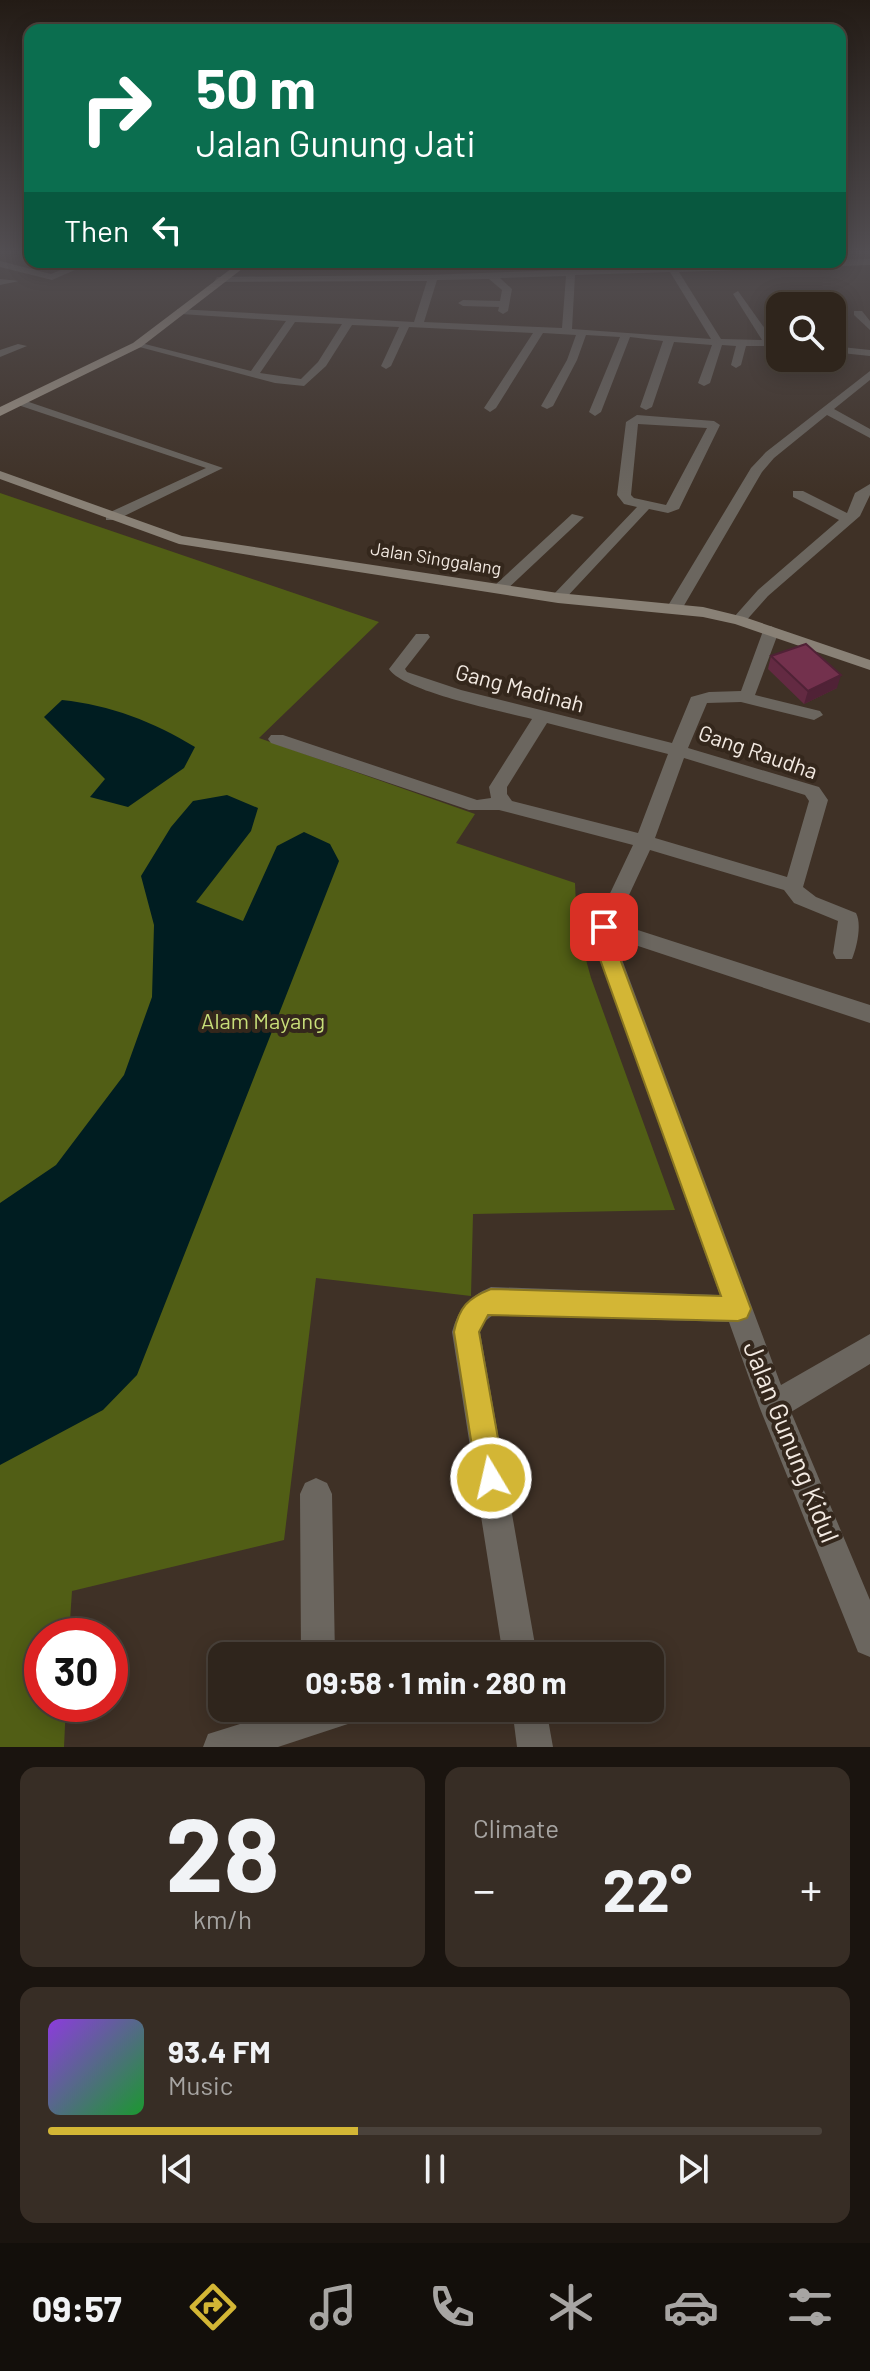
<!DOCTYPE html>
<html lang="en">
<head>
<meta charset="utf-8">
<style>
	:root { --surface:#2f251c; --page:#372d25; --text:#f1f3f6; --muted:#a7a5a3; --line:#4a423b; --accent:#d3b635 }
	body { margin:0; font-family:Barlow,sans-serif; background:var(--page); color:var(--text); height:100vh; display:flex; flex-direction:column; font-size:30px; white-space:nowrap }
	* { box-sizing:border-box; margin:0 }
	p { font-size:26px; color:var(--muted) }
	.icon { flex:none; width:44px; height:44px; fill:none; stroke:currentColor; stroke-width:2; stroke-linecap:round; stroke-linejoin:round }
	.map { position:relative; height:1747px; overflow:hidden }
	.details { display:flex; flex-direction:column; gap:20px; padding:20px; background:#1a140f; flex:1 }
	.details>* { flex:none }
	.banner { position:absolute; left:24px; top:24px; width:822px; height:244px; border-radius:16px; box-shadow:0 4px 20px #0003,0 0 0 2px var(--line); background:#0b6e4f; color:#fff; overflow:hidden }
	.fabs { position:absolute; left:766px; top:292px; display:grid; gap:16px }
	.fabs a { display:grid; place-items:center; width:80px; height:80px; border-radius:16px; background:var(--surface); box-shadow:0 4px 20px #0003,0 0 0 2px var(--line); font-size:40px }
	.speed { position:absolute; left:24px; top:1618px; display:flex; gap:16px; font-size:40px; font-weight:700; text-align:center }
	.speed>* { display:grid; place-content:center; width:104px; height:104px; border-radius:50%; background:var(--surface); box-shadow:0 4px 20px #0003,0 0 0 2px var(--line); line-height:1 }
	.speed .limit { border:12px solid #d22; background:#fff; color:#111 }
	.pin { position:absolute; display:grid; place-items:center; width:68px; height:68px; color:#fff; margin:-34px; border-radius:16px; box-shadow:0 4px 12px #0006 }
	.me { position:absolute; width:88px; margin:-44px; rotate:351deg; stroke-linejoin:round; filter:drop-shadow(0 0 6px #0008) }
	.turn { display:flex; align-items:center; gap:28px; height:168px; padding:0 40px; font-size:36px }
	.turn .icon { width:104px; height:104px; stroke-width:2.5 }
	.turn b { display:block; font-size:56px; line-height:68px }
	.then { display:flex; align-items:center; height:76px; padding:0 40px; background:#0003; gap:16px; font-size:30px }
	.big { font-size:60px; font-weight:700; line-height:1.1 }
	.details .card { flex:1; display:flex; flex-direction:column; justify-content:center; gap:12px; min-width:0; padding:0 28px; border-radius:16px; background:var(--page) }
	.details .dial { align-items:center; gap:0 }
	.dial b { font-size:104px; line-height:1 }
	.song { display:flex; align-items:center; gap:24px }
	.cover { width:96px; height:96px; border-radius:12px; background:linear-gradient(135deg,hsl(270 70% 55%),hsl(130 70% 35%)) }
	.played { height:8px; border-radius:4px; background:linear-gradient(90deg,var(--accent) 40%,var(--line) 40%) }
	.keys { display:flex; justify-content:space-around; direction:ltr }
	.heat { display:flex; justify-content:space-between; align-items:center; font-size:44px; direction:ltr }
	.details .tiles { flex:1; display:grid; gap:20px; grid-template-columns:1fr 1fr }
	.card:last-child { grid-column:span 2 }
	.trip { position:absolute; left:208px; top:1642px; width:456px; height:80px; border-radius:16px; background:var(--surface); box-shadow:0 4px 20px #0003,0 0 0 2px var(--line); font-weight:700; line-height:80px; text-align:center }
	.dock { display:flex; height:128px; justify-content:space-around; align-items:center; background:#130f0b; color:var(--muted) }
	.dock .icon { width:56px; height:56px }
	.dock .selected { color:var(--accent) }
	.dock b { font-size:36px; color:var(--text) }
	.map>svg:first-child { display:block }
	.green { fill:#515e15 }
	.water { fill:#001d21 }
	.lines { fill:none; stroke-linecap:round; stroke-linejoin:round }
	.street { fill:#6b665f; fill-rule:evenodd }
	.secondary { fill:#898176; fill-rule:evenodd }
	.primary { fill:#a09688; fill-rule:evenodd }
	.wall { fill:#632a42 }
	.shaded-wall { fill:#502236 }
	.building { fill:#73314d; stroke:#502236; stroke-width:2 }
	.route { fill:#d3b635; stroke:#897622; stroke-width:2 }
	.labels { text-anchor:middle; stroke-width:8; stroke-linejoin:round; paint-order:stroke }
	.far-street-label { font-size:18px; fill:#f3eae2; stroke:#34271c }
	.street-label { font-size:22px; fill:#f3eae2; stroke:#34271c }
	.park-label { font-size:22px; fill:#c8de79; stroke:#34271c }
	.near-street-label { font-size:26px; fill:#f3eae2; stroke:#34271c }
</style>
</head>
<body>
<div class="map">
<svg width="870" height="1747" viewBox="0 0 870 1747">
	<rect width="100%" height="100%" fill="#3f3126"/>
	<path class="green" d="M0,493l379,129 -120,116 216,76 -19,29 119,40 2,44 14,51 84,232 -202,4 -2,82 -155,-18 -32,262 -212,51 -3,45h-27v68h24l-2,43h-64z"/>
	<path class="water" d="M62,700c48,5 92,22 133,47l-11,21 -56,39 -38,-10 15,-18 -61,-62z
		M227,795l31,13 -7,23 -55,71 47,19 34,-75 27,-14 26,12 9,17 -202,514 -34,35 -103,55v-262l56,-38 68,-90 28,-78 2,-72 -13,-49 30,-49 22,-26z"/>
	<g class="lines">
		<path class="street" d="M870,259v6l-191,7 42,67 41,1 -29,-46 5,-3 35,49h7v6h-34l-5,19 -5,3 -5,-3 5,-19 -14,-1 -12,38 -6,3 -6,-3 14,-38 -38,-3 -22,65 -6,3 -6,-3 23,-66 -33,-4 -29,75 -6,4 -6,-4 31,-75 -34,-2 -9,25 -24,46 -6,3 -6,-3 26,-46 9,-25 -33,-2 -47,75 -6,4 -6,-4 49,-75 -124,-6 -18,39 -5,3 -5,-3 18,-39 -47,-2 -26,41 -22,20 -29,-3 -143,-38 5,-3 114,29 35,-50 -105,-7 -4,-5 237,13 13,-41 -213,1 3,-5 207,-2zM670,272l41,67 -139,-10 3,-54zM566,276l-4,52 -138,-6 13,-42 52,-1 13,11 -2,11 -37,-1 -5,3 5,3 36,1 -1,4 5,3 5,-3 4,-22 -12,-11zM295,322l47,2 -24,38 -17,17 -41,-6z
			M0,261l51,13 29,-12h13l-41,18 -52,-13z
			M372,262l-5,3 -122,1 -5,-3z
			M0,279l19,2 -19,4z
			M854,311h8l8,10v9l-16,-15z
			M18,344l9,2 -27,11v-7z
			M832,346l38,4v6l-38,-4z
			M817,358h10l-1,15 -10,-2z
			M870,371v9l-36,29 36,20v9l-43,-23 -53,43 -12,14 -80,137 -3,3h-10l-3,-3 85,-141 15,-16z
			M18,401h8l197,67 -107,52h-10v-6l100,-46 -188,-63z
			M637,415l77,6 6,4 -41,84 -11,4 -19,-4 -86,92h-10v-6l84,-88 -13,-3 -7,-9 9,-73zM638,424l69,4 -41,77 -32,-7 -3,-3z
			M870,484v11l-10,21 -92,80 -24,27h-10v-6l24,-27 81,-70 -46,-23v-6h10l44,22 8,-20z
			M572,514l12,3 -80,75h-10v-6z
			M771,626l8,5 -24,64 65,16 3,4 -9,5 -73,-18 -34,1 -19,45 131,39 9,13 -25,87 13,10 40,16c6,11 1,34 -4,46h-16l-3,-6 5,-32 -44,-18 -10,-13 -134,-40 -34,73 254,82v18l-256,-85 167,447 89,-51v30l-79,48 79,188v57l-12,-5 -99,-246 -30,-84 -236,-7 -9,7 -4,10 57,324h-34l-51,-324c7,-24 16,-35 39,-45l229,8 -128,-358 2,-10 39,-82 -134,-35h-30l-198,-67 -3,-4 3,-4h12l194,65 14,-2 -2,-11 43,-68c-30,-8 -128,-27 -143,-50l27,-35h12l2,3 -25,32 2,3 54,18 211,53 19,-46 18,-5 32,-1 22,-60zM547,723l121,31 -30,79 -126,-32 -5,-7v-7zM684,758l121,37 4,6 -22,76 -132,-39z
			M316,1478l11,5 5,11 3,162h-34l-1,-162 5,-11z
			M291,1708h74l-5,12 -82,27h-75l5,-13z
			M512,1708h34l7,39h-36z"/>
		<path class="secondary" d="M0,471l182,65 376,57 145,14 41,10 126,43v10l-135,-46 -32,-7 -145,-14 -379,-59 -179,-65z"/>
		<path class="primary" d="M240,262h11l-110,85 -141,69v-9l133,-64z"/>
	</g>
	<path class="wall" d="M771,656l66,32 -33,16 -36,-35z"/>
	<path class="shaded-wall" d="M841,675l-4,13 -33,16 4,-13z"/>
	<path class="building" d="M806,644l35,31 -33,16 -37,-35z"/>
	<linearGradient id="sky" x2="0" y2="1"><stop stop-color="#231b15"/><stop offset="0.51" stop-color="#524e52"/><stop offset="1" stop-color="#524e52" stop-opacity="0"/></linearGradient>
	<rect width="870" height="494" fill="url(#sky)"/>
	<path class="route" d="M604,920l9,7 3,21 135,361 -4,9 -9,3 -250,-6 -9,17 26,146 -4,10 -10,4 -10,-4 -4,-10 -23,-146c5,-25 14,-34 37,-43l230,7 -125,-348 -2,-21z"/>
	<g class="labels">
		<g class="far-street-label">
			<text transform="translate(436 559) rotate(9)" y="6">Jalan Singgalang</text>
		</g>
		<g class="street-label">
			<text transform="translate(520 688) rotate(15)" y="8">Gang Madinah</text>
			<text transform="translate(758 752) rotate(19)" y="8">Gang Raudha</text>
		</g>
		<g class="park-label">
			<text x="263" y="1029">Alam Mayang</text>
		</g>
		<g class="near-street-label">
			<text transform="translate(791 1442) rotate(68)" y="9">Jalan Gunung Kidul</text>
		</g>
	</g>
</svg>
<div class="fabs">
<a><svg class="icon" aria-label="search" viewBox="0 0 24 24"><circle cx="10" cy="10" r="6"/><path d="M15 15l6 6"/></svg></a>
</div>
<div class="speed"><div class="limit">30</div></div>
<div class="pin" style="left:604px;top:927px;background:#d93025"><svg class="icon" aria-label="arrive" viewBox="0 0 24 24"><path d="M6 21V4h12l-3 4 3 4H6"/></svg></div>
<svg class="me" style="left:491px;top:1478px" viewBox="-20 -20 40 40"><circle r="17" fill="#d3b635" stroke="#fff" stroke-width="3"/><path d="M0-11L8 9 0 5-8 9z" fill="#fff"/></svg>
<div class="trip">09:58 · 1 min · 280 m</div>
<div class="banner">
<div class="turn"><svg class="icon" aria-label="right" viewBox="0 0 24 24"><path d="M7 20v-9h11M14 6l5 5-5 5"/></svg><div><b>50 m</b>Jalan Gunung Jati</div></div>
<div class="then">Then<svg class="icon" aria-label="left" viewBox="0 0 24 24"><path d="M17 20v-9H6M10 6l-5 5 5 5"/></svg></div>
</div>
</div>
<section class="details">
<div class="tiles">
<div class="card dial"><b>28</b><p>km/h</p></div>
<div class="card"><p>Climate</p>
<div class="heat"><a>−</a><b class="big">22°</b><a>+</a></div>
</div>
<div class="card">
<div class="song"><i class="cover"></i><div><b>93.4 FM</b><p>Music</p></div></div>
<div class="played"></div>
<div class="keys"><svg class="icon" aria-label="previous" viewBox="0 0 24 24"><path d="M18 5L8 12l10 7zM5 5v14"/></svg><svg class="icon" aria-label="pause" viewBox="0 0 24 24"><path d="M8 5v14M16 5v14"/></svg><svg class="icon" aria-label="next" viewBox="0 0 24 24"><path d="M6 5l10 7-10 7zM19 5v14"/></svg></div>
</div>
</div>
</section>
<nav class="dock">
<b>09:57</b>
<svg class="icon selected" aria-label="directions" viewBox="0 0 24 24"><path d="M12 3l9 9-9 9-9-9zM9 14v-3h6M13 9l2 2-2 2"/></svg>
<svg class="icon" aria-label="music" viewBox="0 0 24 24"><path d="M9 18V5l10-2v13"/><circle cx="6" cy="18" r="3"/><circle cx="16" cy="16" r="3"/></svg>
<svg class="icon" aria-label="phone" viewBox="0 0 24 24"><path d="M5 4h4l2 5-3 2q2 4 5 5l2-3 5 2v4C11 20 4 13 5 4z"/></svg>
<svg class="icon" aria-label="climate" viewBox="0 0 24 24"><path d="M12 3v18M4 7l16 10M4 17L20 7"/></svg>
<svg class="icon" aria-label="car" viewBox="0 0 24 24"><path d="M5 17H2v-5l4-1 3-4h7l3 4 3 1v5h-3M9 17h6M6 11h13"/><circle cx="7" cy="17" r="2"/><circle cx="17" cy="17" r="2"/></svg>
<svg class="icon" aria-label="filters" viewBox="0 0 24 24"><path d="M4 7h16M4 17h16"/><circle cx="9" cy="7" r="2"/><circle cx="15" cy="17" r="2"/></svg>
</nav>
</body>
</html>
